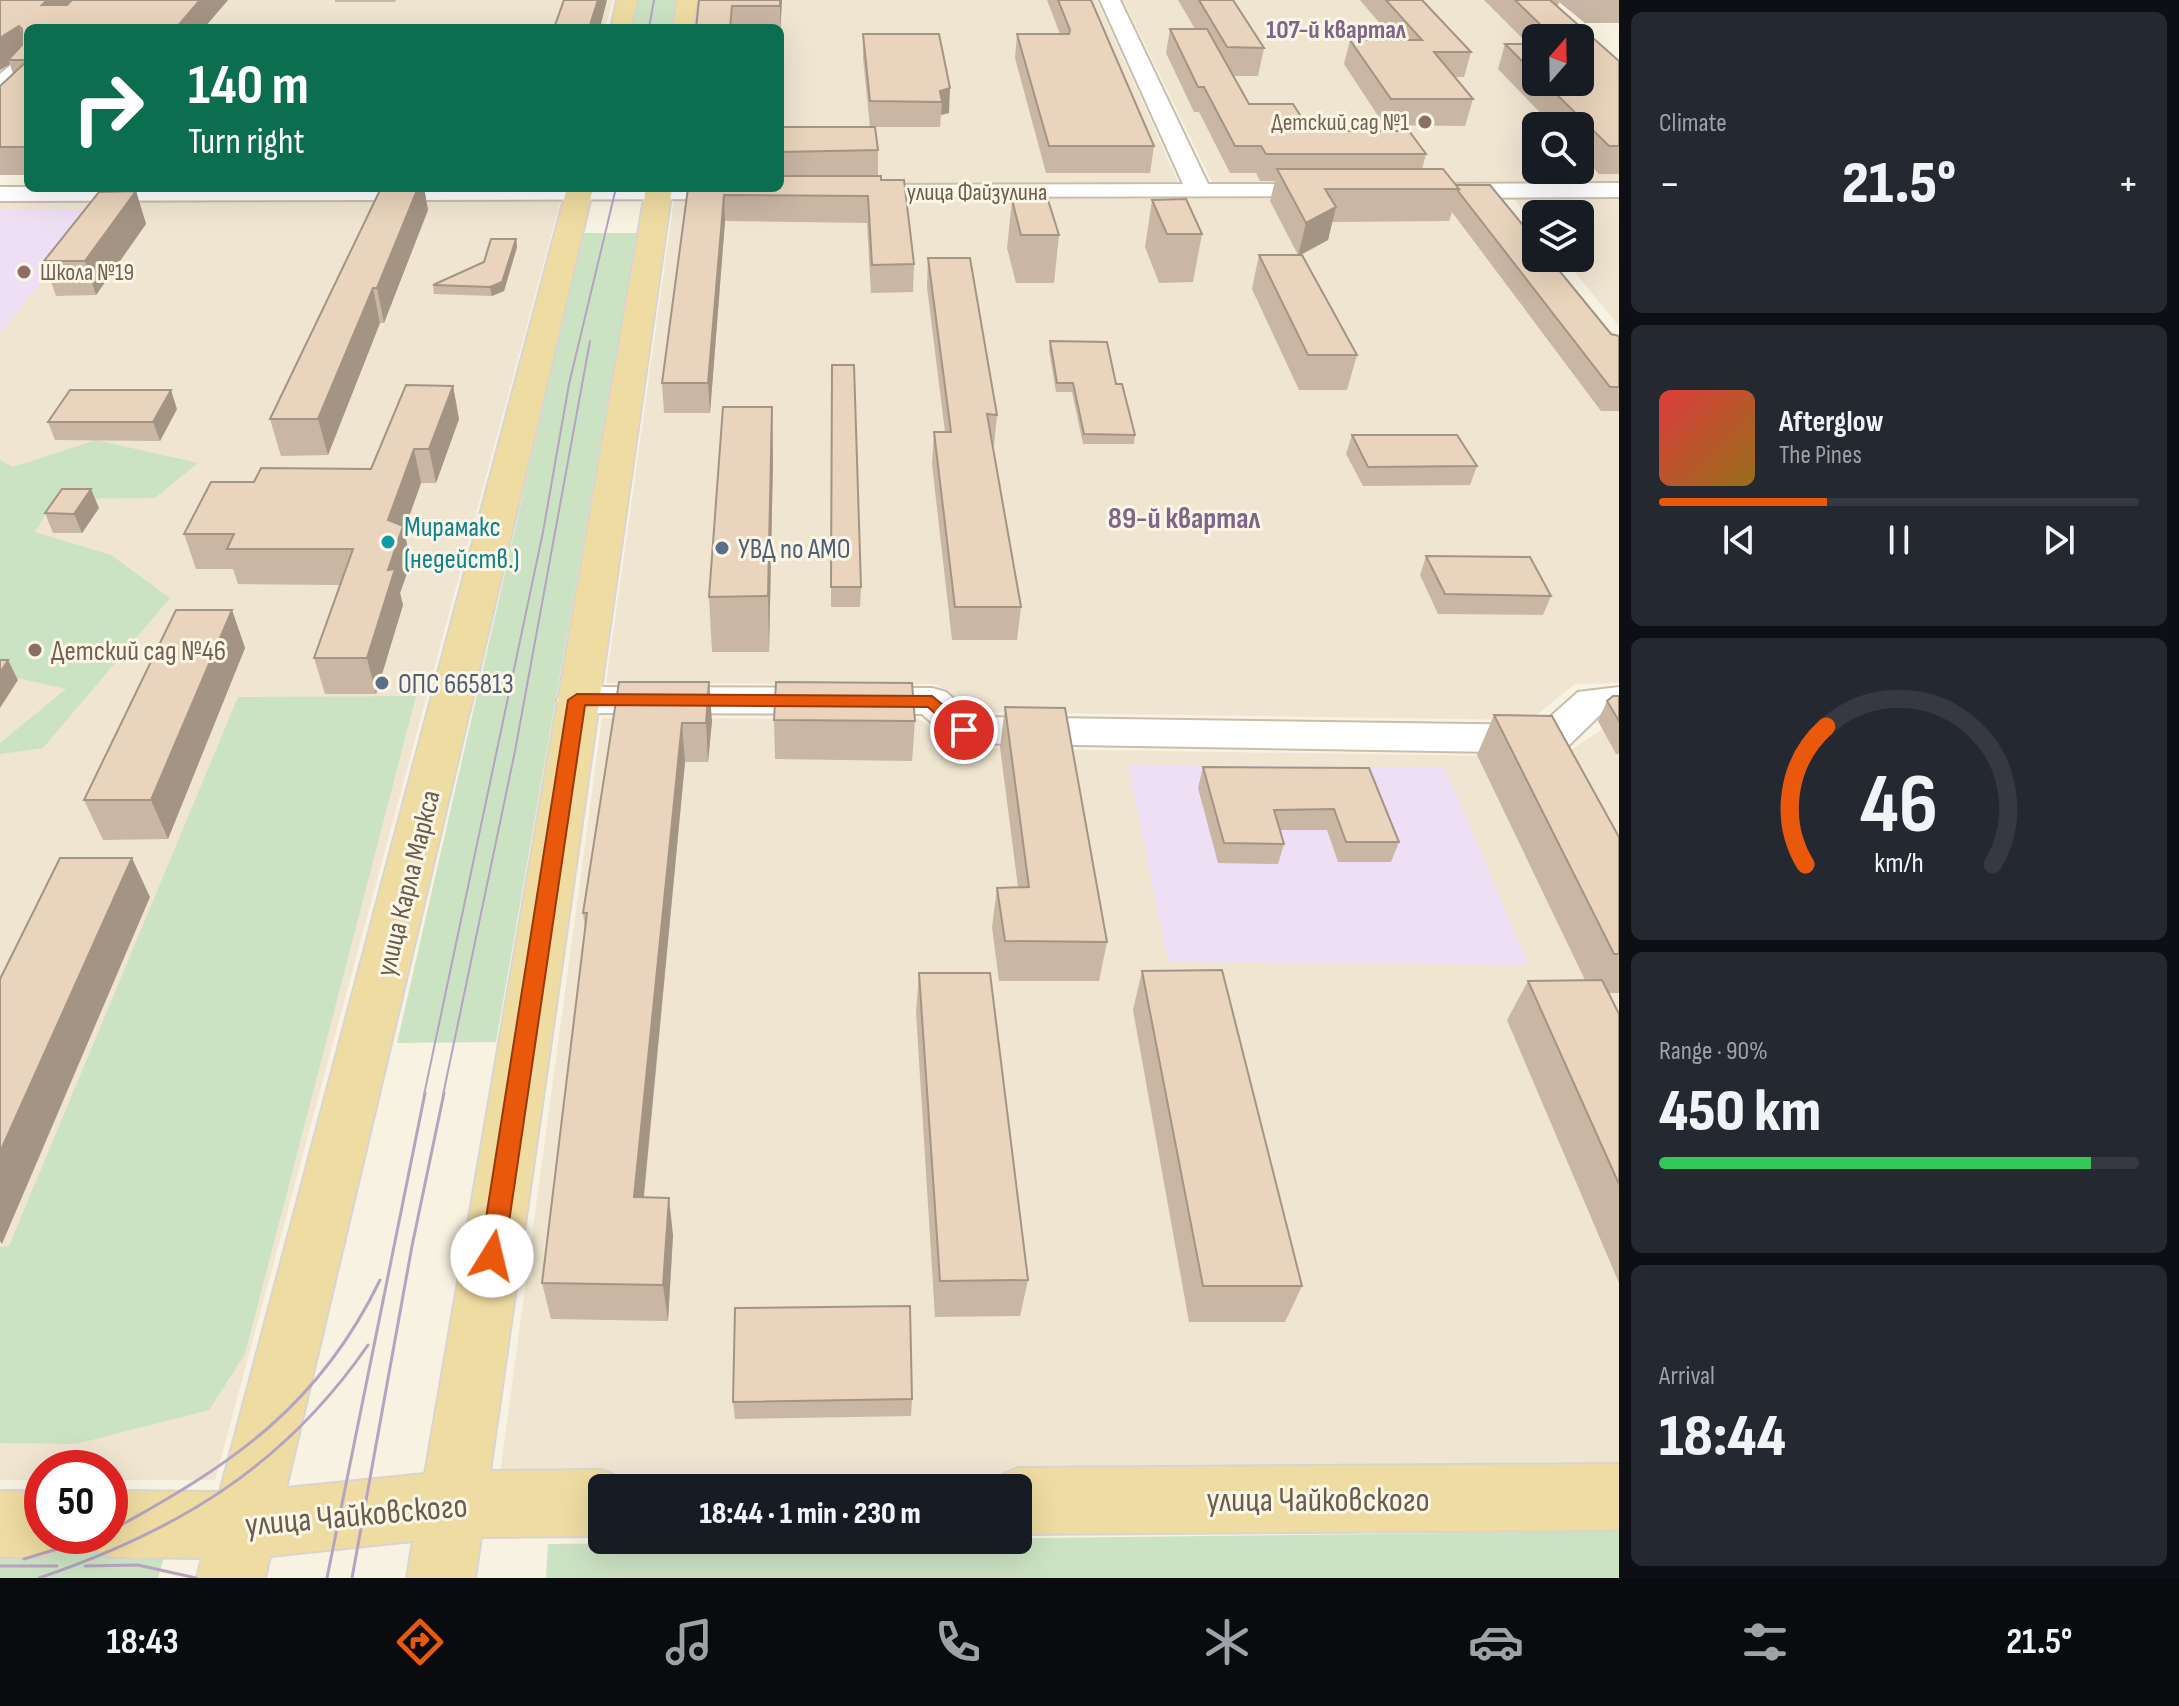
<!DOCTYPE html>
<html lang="en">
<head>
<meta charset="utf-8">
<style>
	:root { --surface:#171b24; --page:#242831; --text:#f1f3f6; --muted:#9ea1a6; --line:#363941; --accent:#ea580c }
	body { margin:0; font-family:"Sofia Sans Condensed",sans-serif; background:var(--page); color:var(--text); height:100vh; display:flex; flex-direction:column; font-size:30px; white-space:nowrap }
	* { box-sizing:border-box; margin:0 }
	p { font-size:26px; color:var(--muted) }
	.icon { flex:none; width:44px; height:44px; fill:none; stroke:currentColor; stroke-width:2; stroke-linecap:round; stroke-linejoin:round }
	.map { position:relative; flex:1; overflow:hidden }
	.side { display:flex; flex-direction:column; gap:12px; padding:12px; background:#0d0f14; width:560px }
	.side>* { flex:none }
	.guide { position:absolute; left:24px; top:24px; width:760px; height:168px; border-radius:12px; box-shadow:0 8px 32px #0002; background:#0b6e4f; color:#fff; overflow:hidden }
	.needle { width:52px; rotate:20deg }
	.tools { position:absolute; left:1522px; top:24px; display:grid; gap:16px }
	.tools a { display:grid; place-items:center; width:72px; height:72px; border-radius:12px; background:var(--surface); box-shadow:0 8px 32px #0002; font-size:40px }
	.speed { position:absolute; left:24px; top:1450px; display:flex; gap:16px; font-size:40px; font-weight:700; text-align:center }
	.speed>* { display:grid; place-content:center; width:104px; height:104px; border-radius:50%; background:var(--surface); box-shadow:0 8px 32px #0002; line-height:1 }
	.speed .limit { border:12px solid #d22; background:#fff; color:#111 }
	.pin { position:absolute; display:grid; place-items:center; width:68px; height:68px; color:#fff; margin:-34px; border:4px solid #fff; border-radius:50%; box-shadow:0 2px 8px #0007 }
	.me { position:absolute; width:88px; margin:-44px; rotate:9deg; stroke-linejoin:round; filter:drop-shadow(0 0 6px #0008) }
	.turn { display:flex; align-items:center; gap:28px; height:168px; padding:0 32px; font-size:36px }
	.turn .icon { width:104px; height:104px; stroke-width:2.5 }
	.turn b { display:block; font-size:56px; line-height:68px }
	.big { font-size:60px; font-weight:800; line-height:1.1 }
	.side .card { flex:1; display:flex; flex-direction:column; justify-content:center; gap:12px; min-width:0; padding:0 28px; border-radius:12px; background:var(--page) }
	.side .dial { align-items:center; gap:0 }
	.dial svg { height:208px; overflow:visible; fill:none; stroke:var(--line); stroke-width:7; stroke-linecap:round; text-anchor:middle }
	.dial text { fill:var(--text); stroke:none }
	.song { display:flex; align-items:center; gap:24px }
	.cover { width:96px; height:96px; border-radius:12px; background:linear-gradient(135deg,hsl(0 70% 55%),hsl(40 70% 35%)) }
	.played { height:8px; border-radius:4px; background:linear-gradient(90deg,var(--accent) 35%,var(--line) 35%) }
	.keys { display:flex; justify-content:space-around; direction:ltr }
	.heat { display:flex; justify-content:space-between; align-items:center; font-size:44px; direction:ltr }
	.charge { height:12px; border-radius:6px; background:linear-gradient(90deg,#34c759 90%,var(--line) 0) }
	.trip { position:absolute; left:588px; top:1474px; width:444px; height:80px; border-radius:12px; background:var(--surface); box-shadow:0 8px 32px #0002; font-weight:800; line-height:80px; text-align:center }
	.dock { display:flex; height:128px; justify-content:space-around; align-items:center; background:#090b0e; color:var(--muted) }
	.dock .icon { width:56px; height:56px }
	.dock .selected { color:var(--accent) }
	.dock b { font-size:36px; color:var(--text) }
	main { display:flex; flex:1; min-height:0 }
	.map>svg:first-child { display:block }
	.residential { fill:#efe5d1; fill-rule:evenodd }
	.education { fill:#efdff4 }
	.green { fill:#cce3c3 }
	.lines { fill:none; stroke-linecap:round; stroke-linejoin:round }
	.minor-casing { stroke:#c9bdad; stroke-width:4 }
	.major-casing { stroke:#d9d4d0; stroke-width:4 }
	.minor { fill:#fff; fill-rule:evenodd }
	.major { fill:#efdca2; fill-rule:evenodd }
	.tram-far1 { stroke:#b5a3bf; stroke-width:2 }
	.tram { stroke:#b5a3bf; stroke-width:3 }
	.wall { fill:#c9b6a3; fill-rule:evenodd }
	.shaded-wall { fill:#a49484 }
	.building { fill:#ead4bd; stroke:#a49484; stroke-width:2 }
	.route { fill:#ea580c; stroke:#983908; stroke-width:2 }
	.education-dot { fill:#8d6e63; stroke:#fcf6e7; stroke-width:3 }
	.culture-dot { fill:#0f9aa8; stroke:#fcf6e7; stroke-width:3 }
	.service-dot { fill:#5c6f8a; stroke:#fcf6e7; stroke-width:3 }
	.labels { text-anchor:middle; stroke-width:6; stroke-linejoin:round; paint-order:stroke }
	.far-education-label { font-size:24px; fill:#785e54; stroke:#fcf6e7; text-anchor:end }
	.far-street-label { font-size:24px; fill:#6c5b4c; stroke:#fcf6e7 }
	.far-neighbourhood-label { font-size:26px; font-weight:bold; fill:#806489; stroke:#fcf6e7 }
	.culture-label { font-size:28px; fill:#0d838f; stroke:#fcf6e7; text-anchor:start }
	.service-label { font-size:28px; fill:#4e5e75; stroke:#fcf6e7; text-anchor:start }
	.education-label { font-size:28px; fill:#785e54; stroke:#fcf6e7; text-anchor:start }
	.street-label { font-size:28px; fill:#6c5b4c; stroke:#fcf6e7 }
	.neighbourhood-label { font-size:30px; font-weight:bold; fill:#806489; stroke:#fcf6e7 }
	.near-street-label { font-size:34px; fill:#6c5b4c; stroke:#fcf6e7 }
</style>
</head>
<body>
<main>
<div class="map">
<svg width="1619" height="1578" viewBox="0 0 1619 1578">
	<rect width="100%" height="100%" fill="#f8f2e2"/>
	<path class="residential" d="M120,0h493l-8,28h-514z
		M700,0h397l82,184 -399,1v-157h-84z
		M1123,0h404l9,38v44l83,1v101h-406zM1536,126h44v44h-44z
		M1619,197v129l-56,-68h17v-44h-44v12l-23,-28z
		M1479,198l140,177v308l-44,1 -45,36 -553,-8 -41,-28 -330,-1 68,-484z
		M561,199l-346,1281h-105v-12h-68v12h-42v-1279z
		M602,718l317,1 46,29 595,9 59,-39v749l-1120,14z"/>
	<path class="education" d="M98,209l-98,125v-124z
		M1128,765l317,3 84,197 -361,-3z"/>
	<path class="green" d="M638,0h38l-5,28h-40z
		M583,233h54l-141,809 -99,1z
		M96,440l102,23 -43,35 -100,1 -20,33 76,23 59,43 -127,150 -43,6v-11l66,-54 -66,-15v-214l13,7z
		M416,696l-171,658 -36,56 -133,34 -76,-1v-196l9,-1 229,-549z
		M1619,1531v47h-1073l2,-34z
		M166,1551l-8,27h-158v-26z"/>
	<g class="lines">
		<g class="minor-casing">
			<path id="minor" d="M1100,0h20l88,184h123l12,7 -3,5 -500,1 -3,-5 3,-5 9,-2 334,-1z
				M28,54v17l-20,20 -8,2v-19l21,-18z
				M1619,183v14l-182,1 -12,-7 12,-7z
				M0,187l753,1 2,4 -12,7 -743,2z
				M577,687l355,1 14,4 28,25 567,8 37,-33 41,-5v26h-17l-37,36 -14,4 -587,-10 -14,-4 -28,-25 -345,-1 -14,-4 -6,-9 6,-9z"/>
		</g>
		<g class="major-casing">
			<path id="major" d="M617,0h20l-6,28h-20z
				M677,0h20l-4,28h-20z
				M567,188h26l-307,1300 139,-14 221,-1286h26l-182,1283 112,-1 23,10 4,8h-27v48l-121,1 -6,41h-68l6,-37 -143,15 -5,22h-68l5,-20 -92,-1 -23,-10 -5,-11h28v-45l110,1z
				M1619,1464v66l-601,4v-46h-27l4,-10 23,-10z
				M0,1491h42v45h28l-5,11 -23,10h-42z"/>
		</g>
		<use href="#minor" class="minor"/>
		<use href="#major" class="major"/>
		<path class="tram-far1" d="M649,28l5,-28
			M424,1095l119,-563 26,-148 47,-196
			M443,1095l72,-344 75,-410"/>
		<path class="tram" d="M110,1531c120,-65 209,-124 270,-251
			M24,1559l76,-23
			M0,1566h57
			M85,1566l53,-1 58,13
			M39,1578c138,-47 245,-111 329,-233
			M327,1578l98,-485
			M352,1578l60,-332 32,-153"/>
	</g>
	<path class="wall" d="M0,0h228l-24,28h-176v147h-28v-89l13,-12 -3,-10 -10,6z
		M335,0h61l-1,2h-60z
		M699,0h83l-2,34v-6h-84z
		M1047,0h44l63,146 -4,27h-104l-31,-115 2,-24h43z
		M1178,0h55l31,48 -6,28h-25l16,28 61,27 116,23 -4,15 34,16 155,149 8,2v75h-18l-149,-199 -3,9 -117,1 -4,18 -27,15 56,100 -10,35h-48l-47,-101 7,-34h39l-28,-54 5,-20h-15l-4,-8h-26l-31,-61h-5l-28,-59 4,-24h25z
		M1360,0h62l49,52 -7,25h-9l18,22 -8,27 -81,-1 -40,-61 6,-24h44z
		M1484,0h135v23h-34l-26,-21 -1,5 61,54v113h-20l-19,-20v-28h-27l-55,-57 7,-25h23zM1536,38h44v44h-44z
		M863,34h76l10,79 -8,2 -1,12h-70l-7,-69z
		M780,127l98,23v26l3,4 33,84 -1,28 -42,1 -4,-70 -142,-2 -15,192h-46l-2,-30 26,-195h92z
		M381,188h43l4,22 -44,113h-4l-52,132 -47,1 -11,-37z
		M136,191l10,33 -50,71 -40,1 -12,-35z
		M1012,200l47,35 -5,48h-38l-9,-35z
		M1152,200l50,34 -9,48 -34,1 -14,-36z
		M516,239l1,8 -13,44 -12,5 -58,-2 -1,-9 51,-23z
		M928,258l69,157 -3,31h-1l28,161 -4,33h-65l-20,-176 2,-32h11l-18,-145z
		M1050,341l66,43 19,51 -1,9h-51l-11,-52h-16l-7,-42z
		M832,365l29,222 -1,20h-29z
		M453,386l6,33 -23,64h-15l-17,48 7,31 -11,31 3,12 -27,89h-51l-11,-36 26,-73 -102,-1 -5,-15h-37l-12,-35 70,-52 117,-13z
		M772,407l1,53 -4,192h-57l-3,-55z
		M177,409l-17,32 -105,-1 -7,-18z
		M1352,435l125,31 -7,19 -107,1 -17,-32z
		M99,508l-17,25h-29l-8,-20z
		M1426,556l125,40 -8,19 -105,-1 -18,-39z
		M232,610l13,38 -77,191 -65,1 -19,-40z
		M619,682l93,39 -4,41h-23l-41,435 29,38 -5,86 -117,-2 -9,-36 43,-355 -2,-15z
		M1619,696v58h-3l-18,-33 9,-20z
		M1005,707l102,235 -8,39h-100l-7,-54 5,-39 21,-1 -18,-140z
		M1494,715l125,122v156h-11l11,21v269l-112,-263 21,-39 57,-1 -108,-225z
		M774,720l141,1 -3,40 -137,-2z
		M1203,767l166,1 30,74 -8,20h-53l-11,-32h-47l4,14 -6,20 -60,-1 -20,-75z
		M1142,971l160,315 -17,36h-96l-56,-312z
		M919,973l109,307 -8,36 -85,1 -19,-305z
		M912,1399l-1,17 -176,3 -2,-17z"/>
	<path class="shaded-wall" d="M47,0h29l-24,28 -10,-23z
		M200,0h28l-24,28h-28z
		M598,0h9l-7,28h-11z
		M780,0h2l-2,34z
		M19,26l8,25 -19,9 2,4 -10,6v-32z
		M950,88l-1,25 -8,2 1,-13 -2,-11z
		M418,188h6l4,22 -44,113 -7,-35z
		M136,191l10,33 -50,71 -11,-34z
		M724,195l1,26 -15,192 -2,-30z
		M1336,207l-8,33 -30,16 8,-33z
		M516,239l1,8 -13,44 -12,5 -2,-9z
		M373,288l7,35 -52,132 -10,-36z
		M453,386l6,33 -23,64 -7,-34z
		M171,390l6,19 -17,32 -7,-19z
		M772,407l1,53 -4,192 -1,-56z
		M414,449l7,34 -17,48 7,31 -11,31 3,12 -27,89 -9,-36 21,-88v-50z
		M91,489l8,19 -17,25 -8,-19z
		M232,610l13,38 -77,191 -17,-39z
		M8,660l10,20 -18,28v-35z
		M709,682l3,39 -4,41 -2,-39z
		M682,723l3,39 -45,472 -6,-37z
		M132,858l18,39 -148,347 -2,-3v-89z
		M669,1198l4,37 -5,86 -5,-36z"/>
	<path class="building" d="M0,0h47l-5,5h25l5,-5h128l-24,28h9h-157v32h-20l14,-15v-16l-3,-3 -19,12z
		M564,0h34l-9,28h-35z
		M699,0h81v6h-48l-2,22h-34z
		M1058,0h33l63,146h-105l-32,-112h52l1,-4z
		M1199,0h34l31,48 -37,-1z
		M1386,0h36l49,52h-37l39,47h-82l-41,-59h72z
		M1515,0h35l69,61v85h-10l-65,-64h36v-44h-26z
		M1170,29h37l42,75h44l17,27h99l17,23h-160l-5,-8h-26l-31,-59h-6z
		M863,34h76l11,54 -10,3 2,11 -72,-1z
		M1505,44h31v31z
		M28,60v87h-28v-61z
		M780,127h95l3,23 -98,2z
		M1277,169h166l16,20h-134l11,18 -30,16z
		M780,176h101v4h23l10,84 -42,1 -4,-69 -144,-1 -16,188h-46l26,-195h92z
		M1456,185h34l46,56v17h13l62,76 8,2v51h-9l-152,-196 1,-2z
		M381,188h37l-41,100h-4l-55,131h-48z
		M136,191l-51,70h-41l55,-69z
		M1186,199l16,35h-35l-15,-34z
		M1012,200h36l11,35h-38z
		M491,239h25l-14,43 -12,5 -57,-2 51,-23z
		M1259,255h43l55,100h-49z
		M928,258h42l27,157 -10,-1 34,193h-66l-21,-175h17z
		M1050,341l57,1 9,42h6l13,51 -51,-1 -11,-51h-16z
		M832,365h22l7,222h-30z
		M406,385l47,1 -24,63h-15l-26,71 15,6 -15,44 7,-1 -28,89h-53l39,-109h-126l7,-15h-50l27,-52h43l7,-14 110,1z
		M70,390h101l-18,32h-105z
		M723,407h49l-4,189 -59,1z
		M1352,435h105l20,31 -109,1z
		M62,489h29l-17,25 -29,-1z
		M1426,556l104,1 21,39 -106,-2z
		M176,610h56l-81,190h-67z
		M0,660h8l-8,13z
		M619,682h90l-3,41h-24l-48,474 35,1 -6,87 -121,-2 45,-370h-4z
		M776,682l136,1 3,38 -141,-1z
		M1613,696h6v25l-12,-20z
		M1005,707l60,1 42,234 -102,-1 -8,-53 32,-1z
		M1494,715l58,1 67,121v117h-5z
		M1203,767l166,1 30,74h-53l-12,-33 -60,1 10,34 -60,-1z
		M60,858h72l-132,294v-173z
		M1222,970l80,316h-99l-61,-315z
		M919,973h71l38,307 -88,1z
		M1602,980l17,34v170l-91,-203z
		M910,1306l2,93 -179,3 2,-94z"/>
	<path class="route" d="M577,694l355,2 41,34 -3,4h-12l-30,-27 -343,-2 -81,551 -4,8 -8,3 -9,-3 -3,-8 88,-556z"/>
	<g class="education-dot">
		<circle cx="1425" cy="122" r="8"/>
		<circle cx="24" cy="272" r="8"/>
		<circle cx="35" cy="650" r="8"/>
	</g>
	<circle class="culture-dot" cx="388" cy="542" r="8"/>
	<g class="service-dot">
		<circle cx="722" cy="548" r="8"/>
		<circle cx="382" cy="683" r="8"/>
	</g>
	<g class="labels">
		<g class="far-education-label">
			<text x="1409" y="130">Детский сад №1</text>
			<text x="40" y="280" text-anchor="start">Школа №19</text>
		</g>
		<g class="far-street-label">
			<text x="977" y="200">улица Файзулина</text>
		</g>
		<g class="far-neighbourhood-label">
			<text x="1336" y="38">107-й квартал</text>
		</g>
		<g class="culture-label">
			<text x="404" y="536">Мирамакс<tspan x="404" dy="32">(недейств.)</tspan></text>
		</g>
		<g class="service-label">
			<text x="738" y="558">УВД по АМО</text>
			<text x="398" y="693">ОПС 665813</text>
		</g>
		<g class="education-label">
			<text x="51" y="660">Детский сад №46</text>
		</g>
		<g class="street-label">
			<text transform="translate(407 883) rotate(-76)" y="10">улица Карла Маркса</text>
		</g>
		<g class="neighbourhood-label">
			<text x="1184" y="528">89-й квартал</text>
		</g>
		<g class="near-street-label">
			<text x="1318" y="1511">улица Чайковского</text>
			<text transform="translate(356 1514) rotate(-5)" y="12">улица Чайковского</text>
		</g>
	</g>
</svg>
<div class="tools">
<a><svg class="needle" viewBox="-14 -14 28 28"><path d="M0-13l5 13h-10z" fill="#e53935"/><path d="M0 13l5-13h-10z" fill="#9ea1a6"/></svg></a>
<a><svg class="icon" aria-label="search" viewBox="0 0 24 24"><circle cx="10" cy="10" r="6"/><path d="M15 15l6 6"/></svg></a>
<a><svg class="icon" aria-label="layers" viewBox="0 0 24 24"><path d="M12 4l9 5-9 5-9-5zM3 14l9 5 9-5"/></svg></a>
</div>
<div class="speed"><div class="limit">50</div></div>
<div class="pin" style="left:964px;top:730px;background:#d93025"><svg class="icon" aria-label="arrive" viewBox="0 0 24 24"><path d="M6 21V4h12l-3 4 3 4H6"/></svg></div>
<svg class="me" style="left:492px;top:1256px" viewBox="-20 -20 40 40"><circle r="19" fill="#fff"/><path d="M0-13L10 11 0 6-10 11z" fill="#ea580c"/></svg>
<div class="trip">18:44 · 1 min · 230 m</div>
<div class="guide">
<div class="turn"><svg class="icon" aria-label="right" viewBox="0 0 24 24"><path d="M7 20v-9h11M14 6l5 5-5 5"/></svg><div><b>140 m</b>Turn right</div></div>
</div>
</div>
<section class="side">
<div class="card"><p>Climate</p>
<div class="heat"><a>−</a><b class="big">21.5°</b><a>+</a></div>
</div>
<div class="card">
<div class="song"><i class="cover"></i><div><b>Afterglow</b><p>The Pines</p></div></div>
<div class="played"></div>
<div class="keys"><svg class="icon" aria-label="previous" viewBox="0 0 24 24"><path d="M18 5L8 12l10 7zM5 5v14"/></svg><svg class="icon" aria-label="pause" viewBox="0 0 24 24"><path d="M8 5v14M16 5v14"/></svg><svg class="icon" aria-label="next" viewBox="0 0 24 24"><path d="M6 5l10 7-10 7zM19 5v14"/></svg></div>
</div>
<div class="card dial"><svg viewBox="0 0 100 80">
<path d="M14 69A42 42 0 1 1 86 69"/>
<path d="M14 69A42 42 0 0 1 22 16" stroke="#ea580c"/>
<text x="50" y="56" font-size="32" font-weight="700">46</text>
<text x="50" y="72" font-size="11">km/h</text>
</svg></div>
<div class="card"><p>Range · 90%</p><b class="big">450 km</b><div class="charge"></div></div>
<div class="card"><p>Arrival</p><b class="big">18:44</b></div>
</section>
</main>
<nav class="dock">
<b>18:43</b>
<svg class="icon selected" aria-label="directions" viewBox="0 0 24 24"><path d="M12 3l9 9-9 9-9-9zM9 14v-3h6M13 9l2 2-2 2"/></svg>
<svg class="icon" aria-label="music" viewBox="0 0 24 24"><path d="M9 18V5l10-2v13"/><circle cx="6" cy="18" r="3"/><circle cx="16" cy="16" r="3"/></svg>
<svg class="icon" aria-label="phone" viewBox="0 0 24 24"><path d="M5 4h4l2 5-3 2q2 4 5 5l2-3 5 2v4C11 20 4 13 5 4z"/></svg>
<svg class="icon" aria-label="climate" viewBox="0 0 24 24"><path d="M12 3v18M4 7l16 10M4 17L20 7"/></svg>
<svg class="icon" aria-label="car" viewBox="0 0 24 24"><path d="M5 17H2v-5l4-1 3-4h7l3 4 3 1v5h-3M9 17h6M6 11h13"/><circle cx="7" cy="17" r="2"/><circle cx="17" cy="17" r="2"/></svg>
<svg class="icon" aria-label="filters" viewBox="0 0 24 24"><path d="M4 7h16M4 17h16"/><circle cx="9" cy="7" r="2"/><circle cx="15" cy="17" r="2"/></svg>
<b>21.5°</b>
</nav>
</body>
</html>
